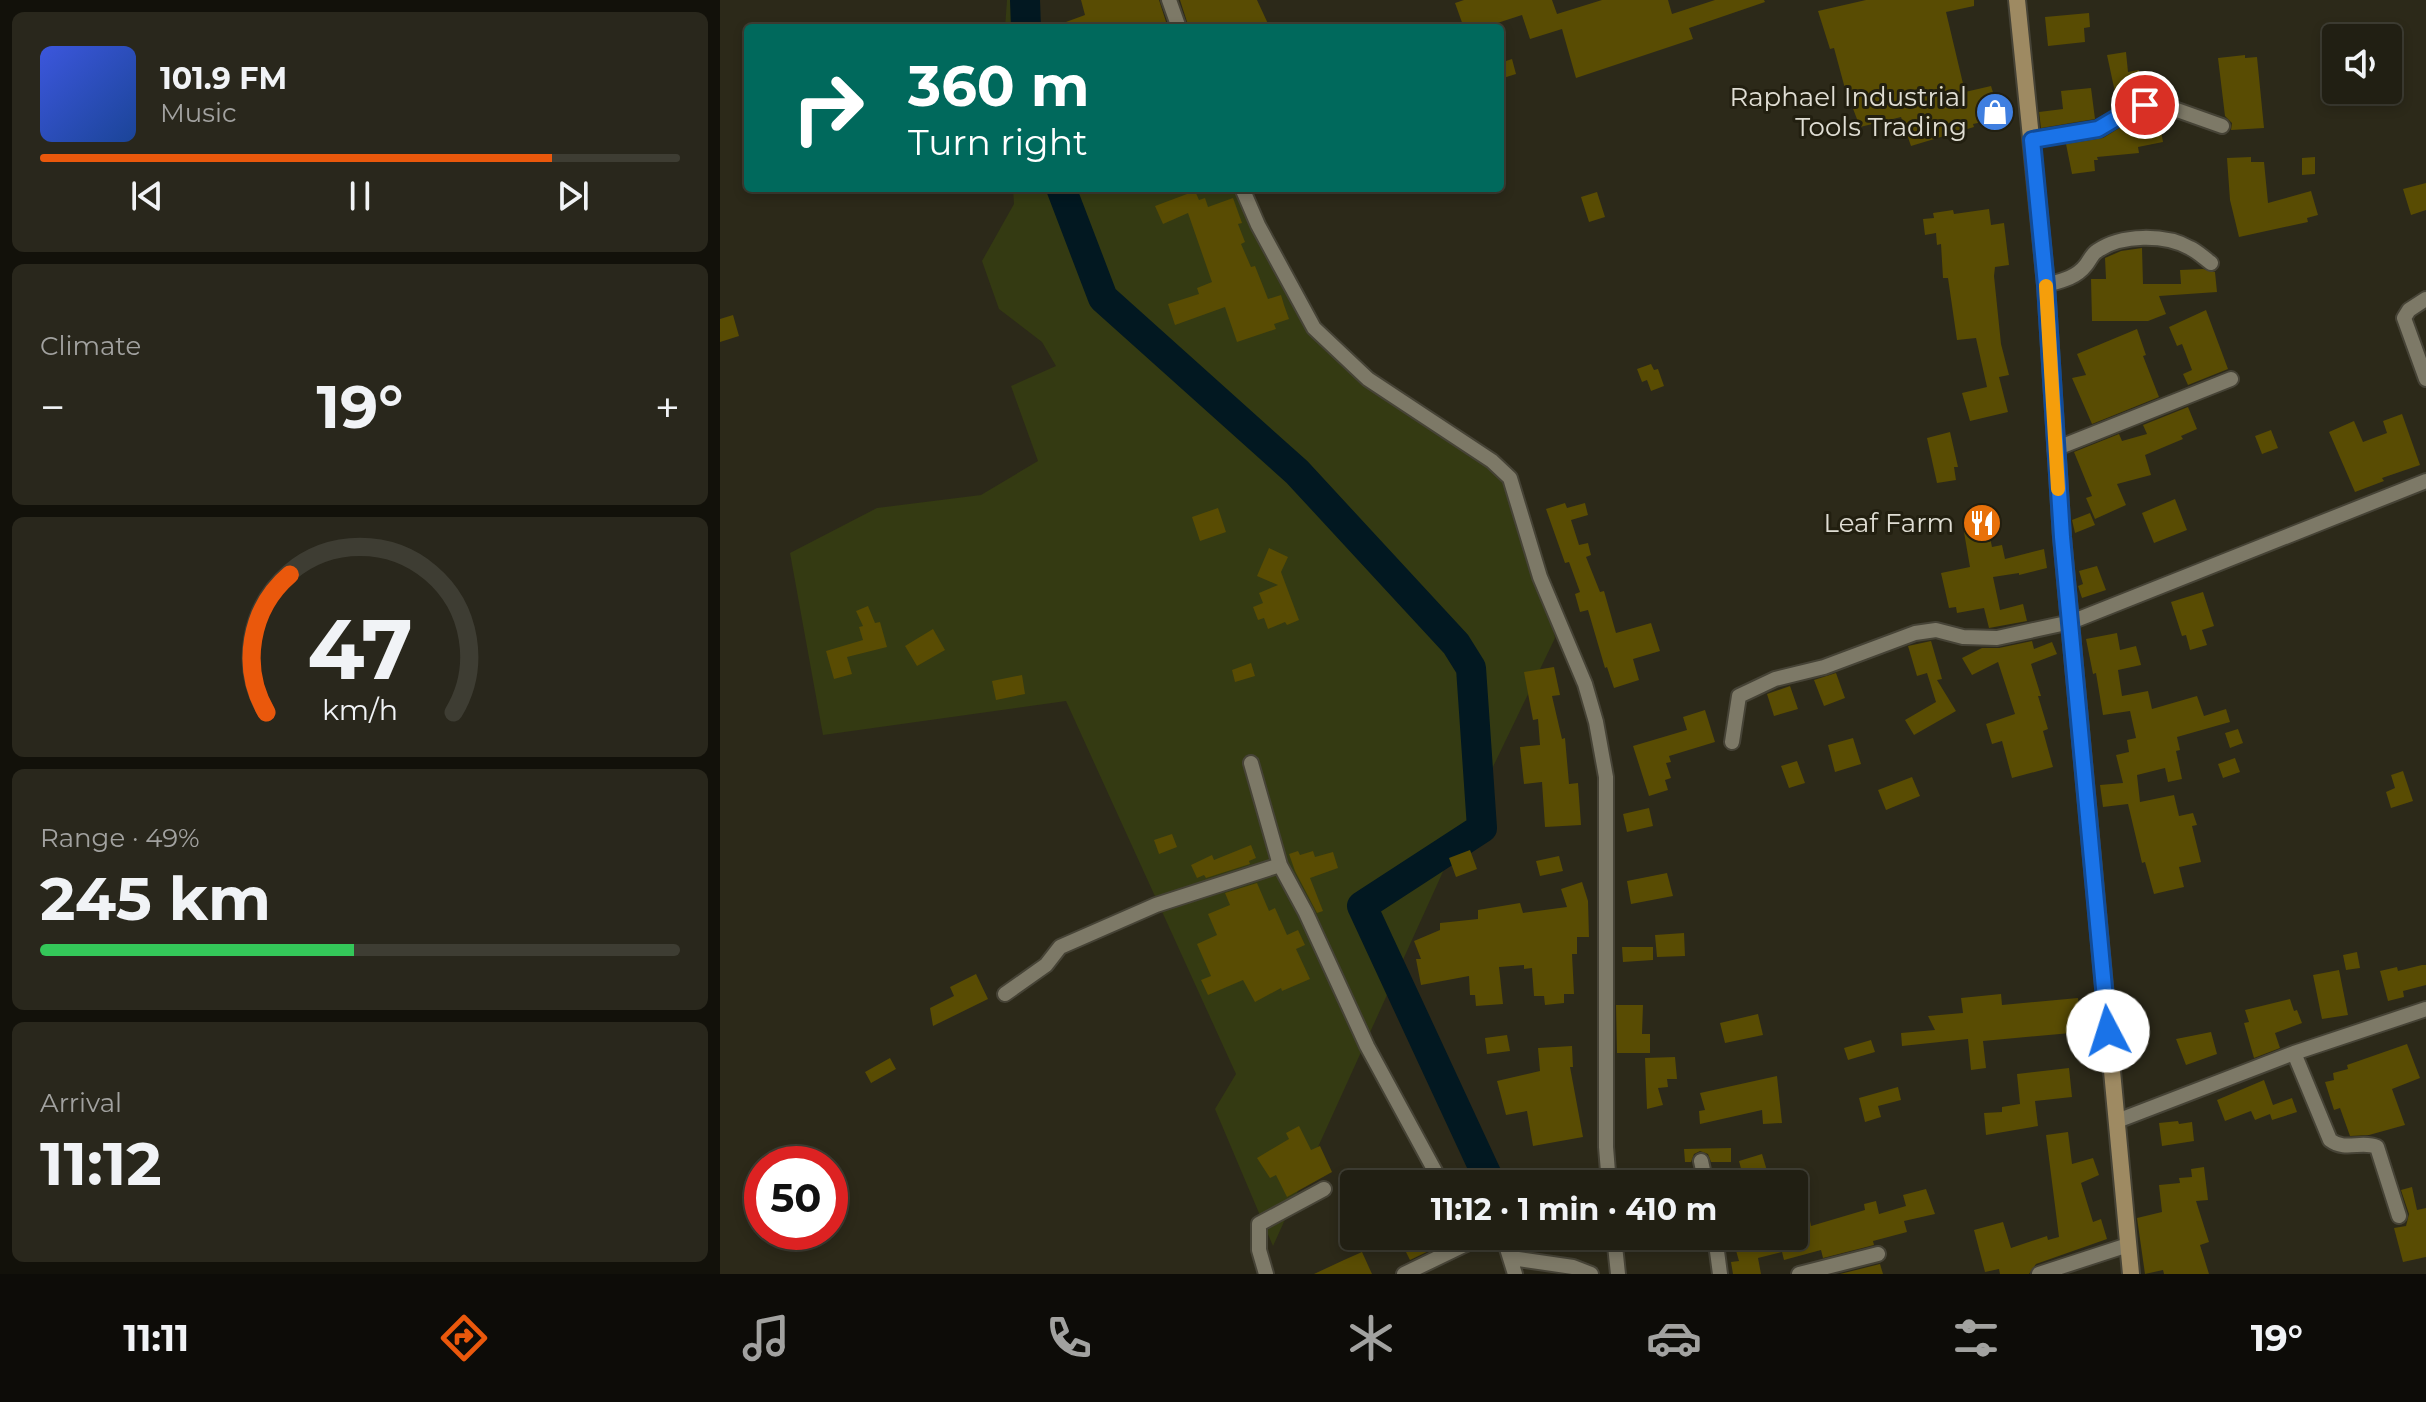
<!DOCTYPE html>
<html lang="en">
<head>
<meta charset="utf-8">
<style>
	:root { --surface:#211f13; --page:#29271c; --text:#f1f3f6; --muted:#a2a2a0; --line:#3e3d33; --accent:#ea580c }
	body { margin:0; font-family:Montserrat,sans-serif; background:var(--page); color:var(--text); height:100vh; display:flex; flex-direction:column; font-size:30px; white-space:nowrap }
	* { box-sizing:border-box; margin:0 }
	p { font-size:26px; color:var(--muted) }
	.icon { flex:none; width:44px; height:44px; fill:none; stroke:currentColor; stroke-width:2; stroke-linecap:round; stroke-linejoin:round }
	.map { position:relative; flex:1; overflow:hidden }
	.drawer { display:flex; flex-direction:column; gap:12px; padding:12px; background:#12110a; width:720px }
	.drawer>* { flex:none }
	.guide { position:absolute; left:24px; top:24px; width:760px; height:168px; border-radius:8px; box-shadow:0 4px 12px #0003,0 0 0 2px var(--line); background:#00695c; color:#fff; overflow:hidden }
	.tools { position:absolute; left:1602px; top:24px; display:grid; gap:16px }
	.tools a { display:grid; place-items:center; width:80px; height:80px; border-radius:8px; background:var(--surface); box-shadow:0 4px 12px #0003,0 0 0 2px var(--line); font-size:40px }
	.speed { position:absolute; left:24px; top:1146px; display:flex; gap:16px; font-size:40px; font-weight:700; text-align:center }
	.speed>* { display:grid; place-content:center; width:104px; height:104px; border-radius:50%; background:var(--surface); box-shadow:0 4px 12px #0003,0 0 0 2px var(--line); line-height:1 }
	.speed .limit { border:12px solid #d22; background:#fff; color:#111 }
	.pin { position:absolute; display:grid; place-items:center; width:68px; height:68px; color:#fff; margin:-34px; border:4px solid #fff; border-radius:50%; box-shadow:0 2px 8px #0007 }
	.me { position:absolute; width:88px; margin:-44px; rotate:355deg; stroke-linejoin:round; filter:drop-shadow(0 0 6px #0008) }
	.turn { display:flex; align-items:center; gap:28px; height:168px; padding:0 32px; font-size:36px }
	.turn .icon { width:104px; height:104px; stroke-width:2.5 }
	.turn b { display:block; font-size:56px; line-height:68px }
	.big { font-size:60px; font-weight:700; line-height:1.1 }
	.drawer .widget { flex:1; display:flex; flex-direction:column; justify-content:center; gap:12px; min-width:0; padding:0 28px; border-radius:12px; background:var(--page) }
	.drawer .dial { align-items:center; gap:0 }
	.dial svg { height:208px; overflow:visible; fill:none; stroke:var(--line); stroke-width:7; stroke-linecap:round; text-anchor:middle }
	.dial text { fill:var(--text); stroke:none }
	.song { display:flex; align-items:center; gap:24px }
	.cover { width:96px; height:96px; border-radius:12px; background:linear-gradient(135deg,hsl(230 70% 55%),hsl(220 70% 35%)) }
	.played { height:8px; border-radius:4px; background:linear-gradient(90deg,var(--accent) 80%,var(--line) 80%) }
	.keys { display:flex; justify-content:space-around; direction:ltr }
	.heat { display:flex; justify-content:space-between; align-items:center; font-size:44px; direction:ltr }
	.charge { height:12px; border-radius:6px; background:linear-gradient(90deg,#34c759 49%,var(--line) 0) }
	.trip { position:absolute; left:620px; top:1170px; width:468px; height:80px; border-radius:8px; background:var(--surface); box-shadow:0 4px 12px #0003,0 0 0 2px var(--line); font-weight:700; line-height:80px; text-align:center }
	.dock { display:flex; height:128px; justify-content:space-around; align-items:center; background:#0d0c08; color:var(--muted) }
	.dock .icon { width:56px; height:56px }
	.dock .current { color:var(--accent) }
	.dock b { font-size:36px; color:var(--text) }
	main { display:flex; flex:1; min-height:0 }
	.map>svg:first-child { display:block }
	.green { fill:#343a12 }
	.lines { fill:none; stroke-linecap:round; stroke-linejoin:round }
	.river { stroke:#021821; stroke-width:30 }
	.building { fill:#594c03 }
	.street-casing { stroke:#464336; stroke-width:18 }
	.secondary-casing { stroke:#464336; stroke-width:20 }
	.street { stroke:#7d7967; stroke-width:14 }
	.secondary { stroke:#9e8a62; stroke-width:16 }
	.route-casing { stroke:#114b97; stroke-width:20 }
	.route { stroke:#1a73e8; stroke-width:14 }
	.slow { stroke:#f59e0b; stroke-width:14 }
	.labels { text-anchor:middle; stroke-width:6; stroke-linejoin:round; paint-order:stroke }
	.poi-label { font-size:26px; fill:#e0ded4; stroke:#221f10; text-anchor:end }
</style>
</head>
<body>
<main>
<section class="drawer">
<div class="widget">
<div class="song"><i class="cover"></i><div><b>101.9 FM</b><p>Music</p></div></div>
<div class="played"></div>
<div class="keys"><svg class="icon" aria-label="previous" viewBox="0 0 24 24"><path d="M18 5L8 12l10 7zM5 5v14"/></svg><svg class="icon" aria-label="pause" viewBox="0 0 24 24"><path d="M8 5v14M16 5v14"/></svg><svg class="icon" aria-label="next" viewBox="0 0 24 24"><path d="M6 5l10 7-10 7zM19 5v14"/></svg></div>
</div>
<div class="widget"><p>Climate</p>
<div class="heat"><a>−</a><b class="big">19°</b><a>+</a></div>
</div>
<div class="widget dial"><svg viewBox="0 0 100 80">
<path d="M14 69A42 42 0 1 1 86 69"/>
<path d="M14 69A42 42 0 0 1 23 16" stroke="#ea580c"/>
<text x="50" y="56" font-size="32" font-weight="700">47</text>
<text x="50" y="72" font-size="11">km/h</text>
</svg></div>
<div class="widget"><p>Range · 49%</p><b class="big">245 km</b><div class="charge"></div></div>
<div class="widget"><p>Arrival</p><b class="big">11:12</b></div>
</section>
<div class="map">
<svg width="1706" height="1274" viewBox="0 0 1706 1274">
	<rect width="100%" height="100%" fill="#2c2919"/>
	<path class="green" d="M287,0h29l-1,28h-30z
		M293,188h223l76,144 179,132 13,16 46,136 5,22 -104,216 -178,392 -58,-137 21,-35 -170,-373 -243,34 -33,-182 87,-45 104,-13 57,-34 -27,-75 45,-20 -14,-24 -43,-33 -17,-48 32,-57z"/>
	<g class="lines">
		<path class="river" d="M305,0l1,28
			M341,188l42,110 194,174 159,172 15,24 11,160 -120,78 129,278"/>
	</g>
	<path class="building" d="M361,0h78l9,28h-113v-2l30,-11z
		M460,0h77l13,28h-81z
		M744,0h88l5,14 45,-14h66l4,14 43,-14h49l1,2 -76,26 4,11 -117,39 -14,-49 -32,10 -8,-24 -40,13h-18l-9,-25z
		M1146,0h108v6l-28,6 19,80 26,-6 10,32 -28,6 1,3 -63,19 -10,-29 -41,10 -8,-21 -2,1 -16,-59 -4,1 -12,-38z
		M1369,13l1,14 -6,1 1,14 -37,4 -3,-29z
		M1406,52l2,20 11,-2 5,25 -26,11 -11,-51z
		M1525,55v3l12,-1 7,71 -33,2 1,-7 -7,-7 -7,-58z
		M792,59l4,15 -16,5v-16z
		M1371,88l4,31 -54,9 -2,-16 24,-3 -2,-18z
		M1426,115l3,13 11,-2 3,16 -25,5 1,6 -42,4 1,3h-4l1,11 -23,3 -6,-30 37,-6 31,-19z
		M1531,157v5h13l4,41 43,-12 7,24 -11,3 1,4 -69,15 -9,-37 -3,-42z
		M1595,157v17l-13,1v-17z
		M1706,183v27l-15,5 -8,-26z
		M475,191l4,9 6,-2 3,9 25,-9 9,25 -4,1 7,18 -4,2 10,23 4,-1 13,33 13,-4 3,10 5,14 -15,5 2,5 -39,13 -12,-35 -50,18 -7,-21 31,-10 -2,-6 15,-6 -24,-69 -25,11 -8,-18z
		M877,192l8,25 -16,5 -8,-25z
		M1269,209l2,16 13,-2 5,42 -14,2 -1,9 7,68 8,31 -10,2 9,35 -38,9 -8,-28 25,-6 -11,-49 -19,2 -9,-62h-5l-2,-34 -4,1 -1,-12 -11,2 -2,-16 11,-1 -1,-5 20,-3 1,4z
		M1422,248l1,36h38l-1,-14 23,-1 12,3 2,20 -58,4 7,18 -18,7h-56l-1,-42h15l-1,-21 16,-7z
		M1486,310l22,59 -40,16 -5,-11 9,-4 -10,-26 -5,2 -8,-19z
		M13,315l6,21 -19,6v-23z
		M1417,329l9,26 -3,1 16,41 -67,27 -20,-46 14,-3 -9,-21z
		M931,364l3,6 4,-1 6,17 -13,5 -4,-11 -5,2 -5,-13z
		M1468,407l9,22 -16,7 2,3 -38,16 6,20 -34,9 9,21 -31,14 -9,-21 6,-2 -18,-44 45,-18 3,7 25,-7 -4,-9z
		M1682,414l18,51 -38,13 2,3 -29,11 -26,-60 25,-11 9,21 24,-9 -4,-12z
		M1551,430l7,18 -16,6 -7,-18z
		M1230,432l8,35h-4l2,13 -19,3 -10,-45z
		M1455,499l12,31 -33,13 -12,-30z
		M845,503l2,5 18,-5 3,12 -17,5 8,25 9,-2 3,12 -5,2 14,35 4,-1 12,42 35,-10 9,28 -27,8 6,21 -25,8 -7,-21 -2,1 -17,-58 -8,2 -5,-18 5,-2 -11,-30 -4,1 -19,-54z
		M498,508l8,24 -26,9 -8,-24z
		M1370,513l5,12 -20,8 -3,-13z
		M1268,528l4,19 10,-2 3,14 39,-10 3,19 -28,7v-2l-26,4 7,33 23,-6 4,17 -38,7 -5,-20 -27,5 -1,-6 -7,1 -8,-35 29,-6 -6,-35z
		M549,548l19,9 -7,15 18,48 -12,5 -2,-3 -17,7 -4,-11 -6,2 -5,-13 10,-4 -4,-10 19,-8 -21,-9z
		M1377,566l9,24 -24,8 -4,-12 5,-2 -4,-13z
		M1483,592l11,34 -12,4 5,15 -17,5 -4,-15 -4,1 -11,-34z
		M148,606l7,17 5,-1 7,25 -40,10 5,17 -18,5 -8,-28 37,-11 -4,-13 4,-1 -7,-15z
		M213,629l12,21 -28,16 -12,-20z
		M1397,633l3,17 16,-4 5,19 -23,5 4,26 26,-5 4,18 45,-13 7,20 22,-7 4,13 -53,15 3,13 -4,1 6,28 -14,3 -3,-14 -28,7 3,27 34,-7 5,21 14,-3 4,12 -5,1 9,36 -22,5 5,20 -30,7 -9,-32 -3,1 -14,-59 -25,3 -3,-22 23,-2 -7,-28 13,-3 -2,-12 9,-2 -6,-27 -27,4 -7,-42 -3,1 -7,-35z
		M1211,641l11,38 -5,1 19,31 -42,24 -9,-15 31,-18 -9,-29 -10,3 -9,-30z
		M1312,641l2,8 18,-7 5,12 -26,10 10,32h-3l10,33 -5,2 10,36 -41,11 -10,-37 -10,3 -6,-20 29,-10 -17,-52 -26,13 -10,-17 20,-10h17z
		M531,663l4,13 -20,6 -3,-12z
		M834,667l6,28 -8,1 10,43 3,-1 4,46 9,-1 3,42 -36,2 -3,-45 -18,2 -4,-37 20,-2 -2,-26 -5,1 -9,-48z
		M1116,673l9,25 -21,8 -10,-26z
		M302,675l3,19 -29,6 -4,-19z
		M1070,686l8,23 -24,7 -7,-22z
		M985,710l10,32 -46,14 2,6 -5,1 5,15 -6,2 3,10 -19,6 -16,-50 54,-16 -4,-13z
		M1518,729l5,14 -13,5 -5,-15z
		M1133,738l8,26 -26,8 -7,-27z
		M1515,758l5,14 -17,6 -5,-14z
		M1077,761l8,22 -16,5 -8,-22z
		M1683,771l10,30 -22,7 -5,-16 9,-4 -4,-13z
		M1192,777l8,19 -34,14 -8,-20z
		M929,808l4,18 -26,6 -4,-18z
		M452,834l5,13 -18,7 -5,-14z
		M531,845l5,13 -7,3 1,3 -44,14 -2,-3 -7,3 -6,-13 21,-10 2,5z
		M750,850l7,19 -21,8 -7,-19z
		M578,851l2,4 13,-4 2,6 18,-5 5,16 -28,10 13,33 -6,2 -22,-42 -6,-17z
		M839,856l4,15 -23,5 -4,-15z
		M947,873l6,23 -42,8 -4,-23z
		M862,882l6,19 1,36h-12v17h-5l2,40h-10v9l-19,2 -1,-9h-10l-2,-28 -8,1v-4l-25,2 4,37 -27,2 -1,-11h-5l-1,-19 -48,9 -5,-26h5l-7,-18 26,-11v-7l38,-4v-9l42,-7 3,10 44,-6 -6,-18z
		M537,883l12,28 6,-3 12,27 11,-5 7,15 -9,4 14,30 -28,12 -1,-3 -26,14 -12,-22 -35,15 -7,-15 10,-4 -14,-32 20,-9 -9,-21 22,-9 -5,-12z
		M964,933l1,23 -28,1 -2,-22z
		M902,947h31v13l-30,2z
		M1637,952l3,16 -14,2 -3,-15z
		M1702,965h4v20l-23,6 1,6 -16,4 -8,-30 17,-4 1,4z
		M1619,970l9,45 -26,4 -9,-44z
		M256,974l12,25 -55,27 -3,-18 24,-12 -4,-9z
		M1281,994l1,11 76,-7 4,34 -99,9 3,27 -15,2 -3,-31 -66,7 -1,-13 34,-3 -7,-14 35,-3 -2,-15z
		M1570,999l4,12 3,-1 5,13 -27,10 5,15 -26,10 -10,-35 5,-1 -4,-12z
		M896,1005h27l-1,29h8v19h-33z
		M1038,1014l5,21 -38,8 -5,-20z
		M1491,1032l6,22 -31,11 -10,-26z
		M787,1035l3,16 -23,3 -2,-16z
		M1151,1040l4,12 -27,8 -4,-12z
		M1687,1044l13,34 -28,11 13,36 -36,10 -19,1 -10,-28 -6,2 -9,-28 9,-2 -1,-7 15,-4 -1,-4z
		M852,1046l1,21h-3l13,70 -50,9 -6,-35 -21,4 -9,-34 43,-10 -2,-23z
		M955,1057l2,22h-10l1,8 -10,1 5,17 -16,4 -2,-51z
		M170,1058l6,11 -25,14 -6,-11z
		M1349,1068l3,29 -37,4 3,25 -52,9 -2,-22 18,-1v-5l18,-3 -3,-30z
		M1057,1076l5,47 -19,1 -1,-14 -62,14 -1,-13 6,-1 -5,-17z
		M1544,1080l9,25 19,-7 5,14 -25,8 -2,-6 -15,6 -4,-9 -26,10 -8,-21z
		M1178,1087l3,13 -23,6 3,11 -16,5 -6,-24z
		M1458,1121l1,3 13,-2 2,19 -32,5 -3,-23z
		M579,1126l12,24 9,-4 12,26 -45,25 -11,-22 -6,3 -13,-20 32,-19 -3,-6z
		M1348,1132l4,32 21,-6 6,17 -18,8 12,39 8,-3 6,20 -71,25 -7,10h-29l-1,-5 -14,3 -11,-42 29,-8 8,26 36,-12 1,4 11,-3 -13,-102z
		M1011,1148v14h-20l-3,-8 -8,-3 -6,3 -3,8h-6l-1,-13z
		M1042,1154l9,30h-26l-6,-23z
		M1484,1167l4,33 -12,1 13,41 -9,3 9,29h-45l-1,-4 -18,4 -8,-56 25,-6 -3,-27 21,-2 -1,-5 13,-1 -1,-8z
		M950,1169l2,15h-51v-8z
		M1692,1187l5,23 9,-2v49l-23,5 -9,-34 12,-2 3,-12 -8,-24z
		M1206,1189l9,25 -31,7 3,11 -34,9 1,4 -51,13 -2,-8 -37,10 -2,-8 -24,6 3,16h-28l-2,-12 8,-1 -6,-21 15,-4h46v-33l12,-3 5,26 54,-16 -1,-6 12,-3 3,13 27,-8 -3,-11z
		M685,1236h55l-50,24 -7,-14 7,-3z
		M642,1252l10,22h-58l30,-14z
		M1160,1264l3,10h-43z"/>
	<g class="lines">
		<g class="street-casing">
			<path id="street" d="M449,0l10,28
				M1312,140l66,-11 32,-19 15,-5h18l59,21
				M522,188l16,37 56,103 54,51 124,82 18,17 30,99 45,107 11,38 10,55v370l3,37
				M1326,285c15,-4 30,-7 40,-20 4,-5 6,-11 11,-14 24,-17 68,-17 93,-3 7,3 14,10 21,15
				M1706,299l-17,11 -5,8 22,61
				M1335,449l176,-70
				M1012,742l7,-46 36,-17 49,-12 91,-34 21,-3 27,7 34,1 74,-16 355,-141
				M531,763l29,102 26,48 61,133 75,138
				M285,994l41,-29 14,-18 96,-42 124,-40
				M1574,1053l36,87c16,12 31,0 47,7l22,69
				M1397,1121l177,-68 132,-44
				M981,1161l5,23
				M773,1236l11,3 11,35
				M894,1236l4,38
				M995,1236l5,38
				M791,1258l62,9 18,7
				M546,1274l-7,-24v-26l65,-35
				M684,1274l79,-38
				M1079,1274l79,-20
				M1319,1274l89,-29"/>
		</g>
		<g class="secondary-casing">
			<path id="secondary" d="M1297,0l29,285 16,252 69,737"/>
		</g>
		<use href="#street" class="street"/>
		<use href="#secondary" class="secondary"/>
	</g>
	<g class="lines">
		<g class="route-casing">
			<path id="route" d="M1388,1031l-46,-494 -16,-252 -14,-145 66,-11 32,-19 15,-5"/>
		</g>
		<use href="#route" class="route"/>
		<path class="slow" d="M1326,286l12,203"/>
	</g>
	<defs>
		<g id="shop-disc" transform="scale(2)"><circle r="9.5" fill="#3f7fe0" stroke="#221f10"/><path d="M-5-2.5h2.3a2.7 3.5 0 0 1 5.4 0H5L5.5 6h-11ZM-1.5-2.5h3a1.5 2.3 0 0 0-3 0Z" fill="#fff"/></g>
		<g id="restaurant-disc" transform="scale(2)"><circle r="9.5" fill="#e8710a" stroke="#221f10"/><path d="M-5-6h1v4h1v-4h1v4h1v-4h1v5L-1.5 .5V6h-2V.5L-5-1ZM5-6V6H3V1.5H1.5Q1.5-4 5-6Z" fill="#fff"/></g>
	</defs>
	<g fill-rule="evenodd">
		<use href="#shop-disc" x="1275" y="112"/>
		<use href="#restaurant-disc" x="1262" y="523"/>
	</g>
	<g class="labels">
		<g class="poi-label">
			<text x="1247" y="106">Raphael Industrial<tspan x="1247" dy="30">Tools Trading</tspan></text>
			<text x="1234" y="532">Leaf Farm</text>
		</g>
	</g>
</svg>
<div class="tools">
<a><svg class="icon" aria-label="sound" viewBox="0 0 24 24"><path d="M4 9h4l5-4v14l-5-4H4zM17 9q2 3 0 6"/></svg></a>
</div>
<div class="speed"><div class="limit">50</div></div>
<div class="pin" style="left:1425px;top:105px;background:#d93025"><svg class="icon" aria-label="arrive" viewBox="0 0 24 24"><path d="M6 21V4h12l-3 4 3 4H6"/></svg></div>
<svg class="me" style="left:1388px;top:1031px" viewBox="-20 -20 40 40"><circle r="19" fill="#fff"/><path d="M0-13L10 11 0 6-10 11z" fill="#1a73e8"/></svg>
<div class="trip">11:12 · 1 min · 410 m</div>
<div class="guide">
<div class="turn"><svg class="icon" aria-label="right" viewBox="0 0 24 24"><path d="M7 20v-9h11M14 6l5 5-5 5"/></svg><div><b>360 m</b>Turn right</div></div>
</div>
</div>
</main>
<nav class="dock">
<b>11:11</b>
<svg class="icon current" aria-label="directions" viewBox="0 0 24 24"><path d="M12 3l9 9-9 9-9-9zM9 14v-3h6M13 9l2 2-2 2"/></svg>
<svg class="icon" aria-label="music" viewBox="0 0 24 24"><path d="M9 18V5l10-2v13"/><circle cx="6" cy="18" r="3"/><circle cx="16" cy="16" r="3"/></svg>
<svg class="icon" aria-label="phone" viewBox="0 0 24 24"><path d="M5 4h4l2 5-3 2q2 4 5 5l2-3 5 2v4C11 20 4 13 5 4z"/></svg>
<svg class="icon" aria-label="climate" viewBox="0 0 24 24"><path d="M12 3v18M4 7l16 10M4 17L20 7"/></svg>
<svg class="icon" aria-label="car" viewBox="0 0 24 24"><path d="M5 17H2v-5l4-1 3-4h7l3 4 3 1v5h-3M9 17h6M6 11h13"/><circle cx="7" cy="17" r="2"/><circle cx="17" cy="17" r="2"/></svg>
<svg class="icon" aria-label="filters" viewBox="0 0 24 24"><path d="M4 7h16M4 17h16"/><circle cx="9" cy="7" r="2"/><circle cx="15" cy="17" r="2"/></svg>
<b>19°</b>
</nav>
</body>
</html>
